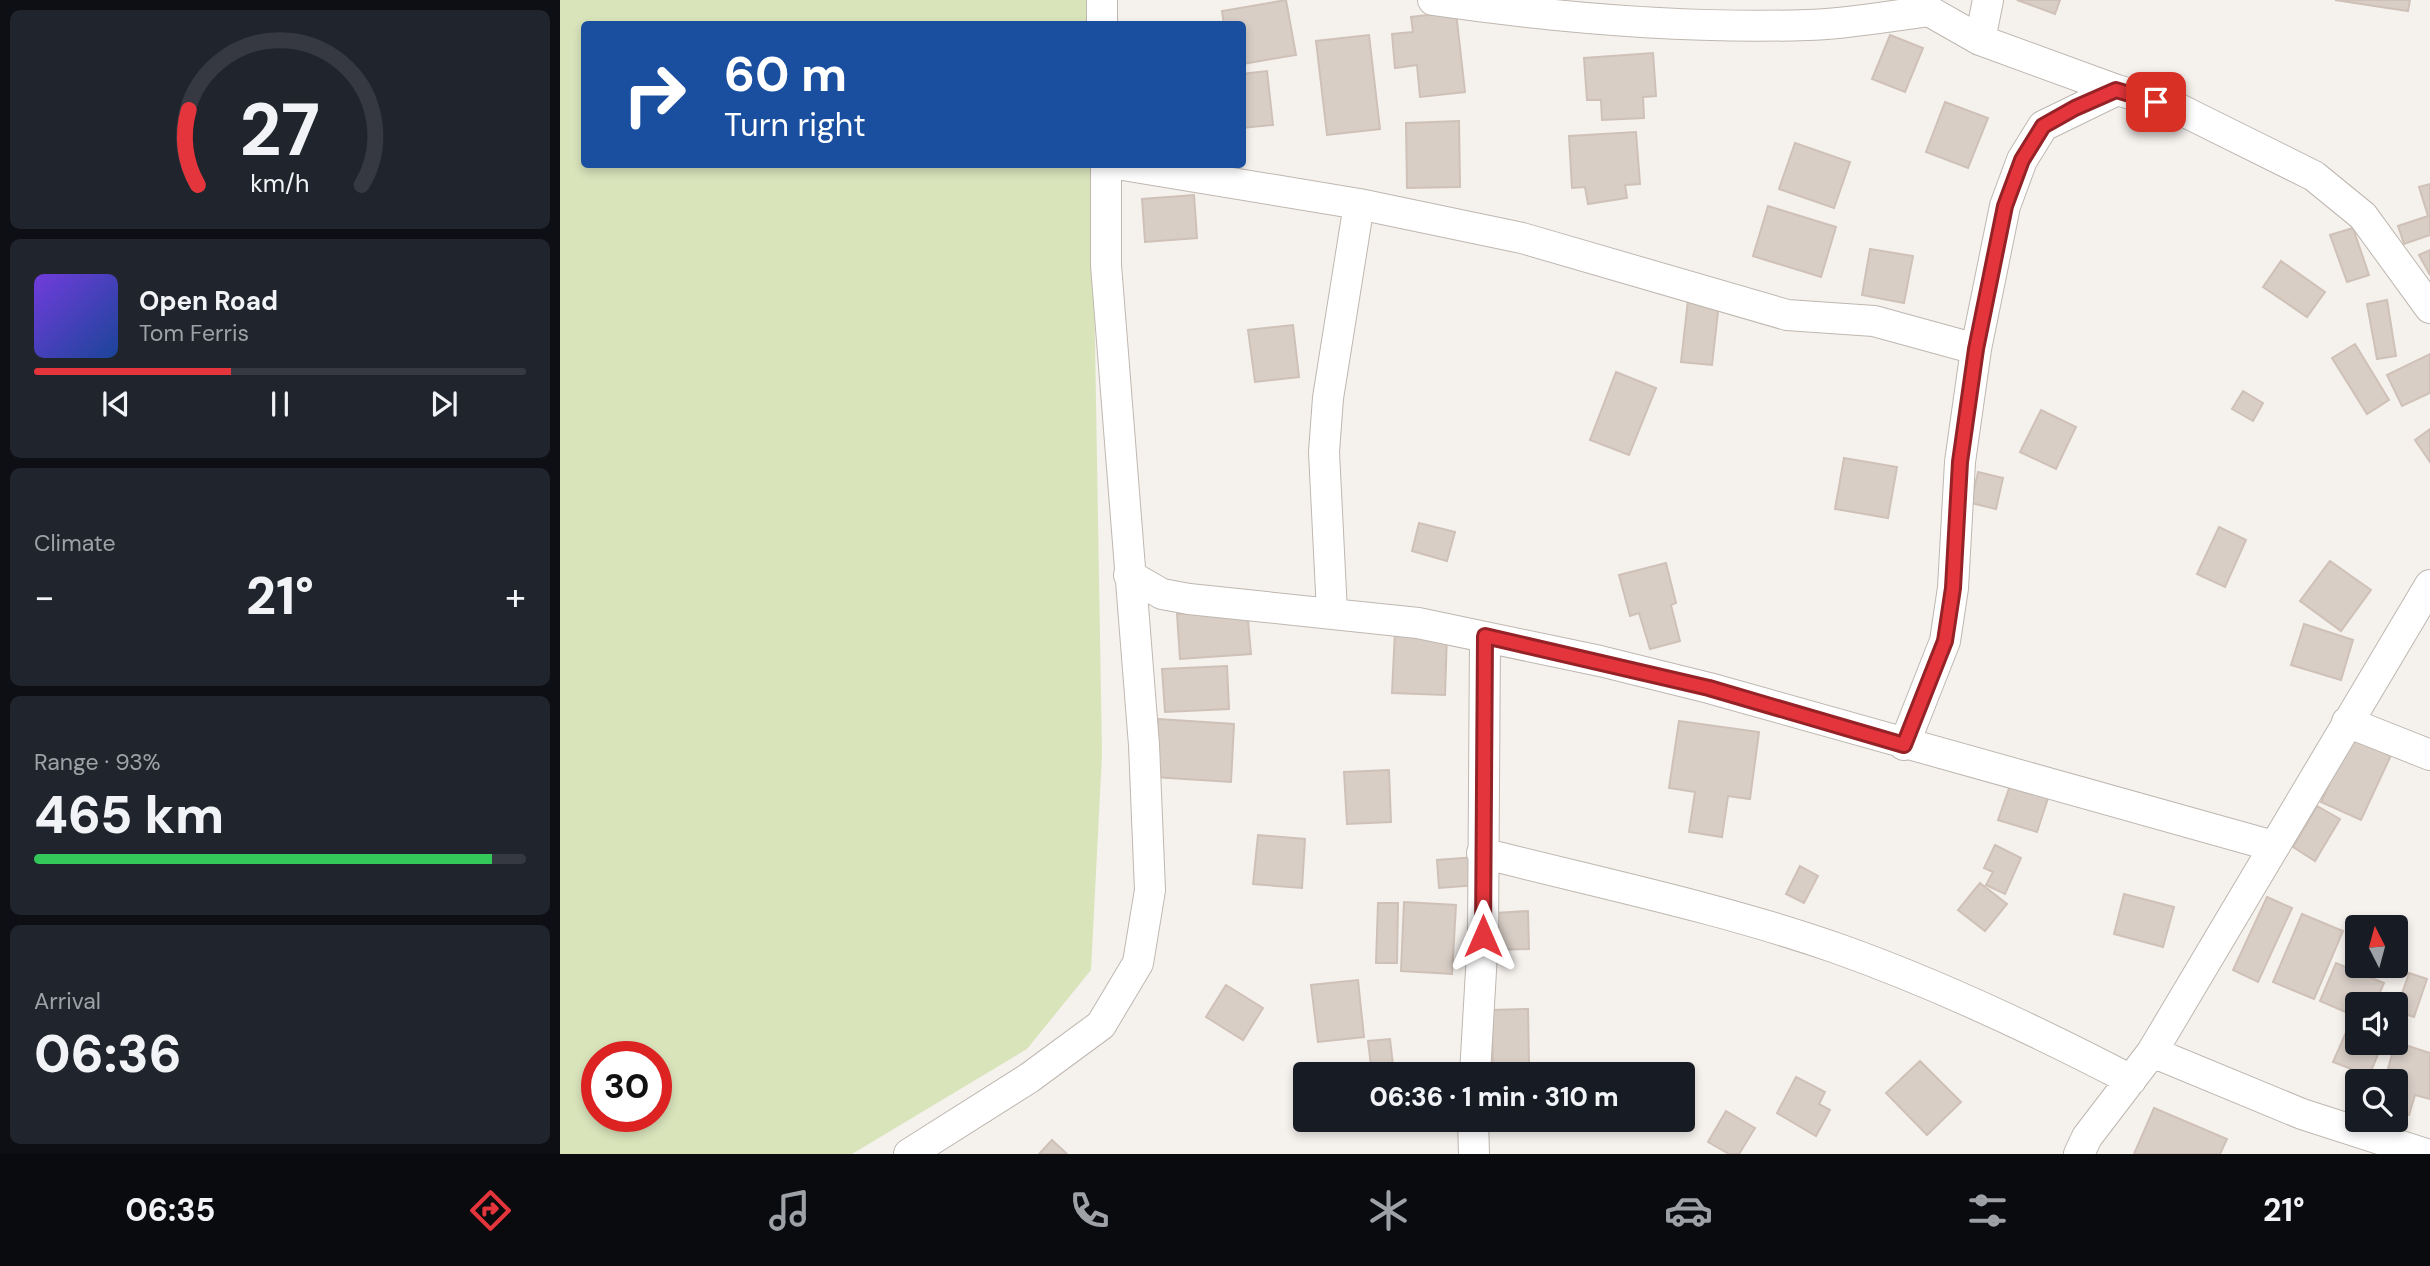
<!DOCTYPE html>
<html lang="en">
<head>
<meta charset="utf-8">
<style>
	:root { --surface:#171b24; --page:#20242c; --text:#f1f3f6; --muted:#9ea1a6; --line:#363941; --accent:#e3353b }
	body { margin:0; font-family:"DM Sans",sans-serif; background:var(--page); color:var(--text); height:100vh; display:flex; flex-direction:column; font-size:26px; white-space:nowrap }
	* { box-sizing:border-box; margin:0 }
	p { font-size:23px; color:var(--muted) }
	.icon { flex:none; width:38px; height:38px; fill:none; stroke:currentColor; stroke-width:2; stroke-linecap:round; stroke-linejoin:round }
	.map { position:relative; flex:1; overflow:hidden }
	.panel { display:flex; flex-direction:column; gap:10px; padding:10px; background:#0d0f14; width:560px }
	.panel>* { flex:none }
	.top-card { position:absolute; left:21px; top:21px; width:665px; height:147px; border-radius:7px; box-shadow:0 4px 10px #0003; background:#1a4fa0; color:#fff; overflow:hidden }
	.needle { width:46px; rotate:354deg }
	.tools { position:absolute; left:1785px; top:915px; display:grid; gap:14px }
	.tools a { display:grid; place-items:center; width:63px; height:63px; border-radius:7px; background:var(--surface); box-shadow:0 4px 10px #0003; font-size:35px }
	.speed { position:absolute; left:21px; top:1041px; display:flex; gap:14px; font-size:35px; font-weight:700; text-align:center }
	.speed>* { display:grid; place-content:center; width:91px; height:91px; border-radius:50%; background:var(--surface); box-shadow:0 4px 10px #0003; line-height:1 }
	.speed .limit { border:10px solid #d22; background:#fff; color:#111 }
	.pin { position:absolute; display:grid; place-items:center; width:60px; height:60px; color:#fff; margin:-30px; border-radius:14px; box-shadow:0 4px 10px #0006 }
	.me { position:absolute; width:77px; margin:-38px; rotate:0deg; stroke-linejoin:round; filter:drop-shadow(0 0 5px #0008) }
	.turn { display:flex; align-items:center; gap:24px; height:147px; padding:0 28px; font-size:32px }
	.turn .icon { width:91px; height:91px; stroke-width:2.5 }
	.turn b { display:block; font-size:49px; line-height:60px }
	.big { font-size:52px; font-weight:800; line-height:1.1 }
	.panel .card { flex:1; display:flex; flex-direction:column; justify-content:center; gap:10px; min-width:0; padding:0 24px; border-radius:10px; background:var(--page) }
	.panel .dial { align-items:center; gap:0 }
	.dial svg { height:182px; overflow:visible; fill:none; stroke:var(--line); stroke-width:7; stroke-linecap:round; text-anchor:middle }
	.dial text { fill:var(--text); stroke:none }
	.song { display:flex; align-items:center; gap:21px }
	.cover { width:84px; height:84px; border-radius:10px; background:linear-gradient(135deg,hsl(260 70% 55%),hsl(220 70% 35%)) }
	.played { height:7px; border-radius:4px; background:linear-gradient(90deg,var(--accent) 40%,var(--line) 40%) }
	.keys { display:flex; justify-content:space-around; direction:ltr }
	.heat { display:flex; justify-content:space-between; align-items:center; font-size:38px; direction:ltr }
	.charge { height:10px; border-radius:5px; background:linear-gradient(90deg,#34c759 93%,var(--line) 0) }
	.trip { position:absolute; left:733px; top:1062px; width:402px; height:70px; border-radius:7px; background:var(--surface); box-shadow:0 4px 10px #0003; font-weight:800; line-height:70px; text-align:center }
	.menu { display:flex; height:112px; justify-content:space-around; align-items:center; background:#090b0e; color:var(--muted) }
	.menu .icon { width:49px; height:49px }
	.menu .on { color:var(--accent) }
	.menu b { font-size:32px; color:var(--text) }
	main { display:flex; flex:1; min-height:0 }
	.map>svg:first-child { display:block }
	.green { fill:#d9e4bb; fill-rule:evenodd }
	.building { fill:#d8cec6; stroke:#cfc1b7; stroke-width:2 }
	.lines { fill:none; stroke-linecap:round; stroke-linejoin:round }
	.street-casing { stroke:#bfb7b0; stroke-width:32 }
	.street { stroke:#fff; stroke-width:30 }
	.route-casing { stroke:#942226; stroke-width:18 }
	.route { stroke:#e3353b; stroke-width:12 }
</style>
</head>
<body>
<main>
<section class="panel">
<div class="card dial"><svg viewBox="0 0 100 80">
<path d="M14 69A42 42 0 1 1 86 69"/>
<path d="M14 69A42 42 0 0 1 10 36" stroke="#e3353b"/>
<text x="50" y="56" font-size="32" font-weight="700">27</text>
<text x="50" y="72" font-size="11">km/h</text>
</svg></div>
<div class="card">
<div class="song"><i class="cover"></i><div><b>Open Road</b><p>Tom Ferris</p></div></div>
<div class="played"></div>
<div class="keys"><svg class="icon" aria-label="previous" viewBox="0 0 24 24"><path d="M18 5L8 12l10 7zM5 5v14"/></svg><svg class="icon" aria-label="pause" viewBox="0 0 24 24"><path d="M8 5v14M16 5v14"/></svg><svg class="icon" aria-label="next" viewBox="0 0 24 24"><path d="M6 5l10 7-10 7zM19 5v14"/></svg></div>
</div>
<div class="card"><p>Climate</p>
<div class="heat"><a>−</a><b class="big">21°</b><a>+</a></div>
</div>
<div class="card"><p>Range · 93%</p><b class="big">465 km</b><div class="charge"></div></div>
<div class="card"><p>Arrival</p><b class="big">06:36</b></div>
</section>
<div class="map">
<svg width="1870" height="1154" viewBox="0 0 1870 1154">
	<rect width="100%" height="100%" fill="#f5f1ed"/>
	<path class="green" d="M0,0h529v24h-505v140l508,1 10,590 -11,215 -64,79 -175,105h-292zM37,1057h59v59h-59z"/>
	<path class="building" d="M726,0l10,55 -54,9v-40h-18l-2,-13z
		M1457,0h43l-5,14z
		M1775,0h75l-2,11z
		M896,12l9,80 -45,5 -3,-32 -22,3 -3,-34 21,-2 -2,-15z
		M809,35l11,94 -53,6 -11,-94z
		M1330,35l33,13 -18,44 -33,-13z
		M1093,53l3,43 -13,1 1,21 -42,2 -1,-20h-14l-3,-42z
		M707,71l6,54 -31,3v-54z
		M1385,102l43,16 -20,50 -42,-16z
		M899,121l1,66 -53,1 -1,-65z
		M1076,132l4,52 -15,1 2,13 -39,6 -3,-17 -13,1 -3,-52z
		M1235,143l55,19 -16,46 -55,-19z
		M1870,184v51l-26,9 -6,-18 30,-10 -9,-29z
		M634,195l3,43 -52,4 -3,-43z
		M1208,206l68,21 -15,50 -68,-21z
		M1793,228l16,47 -22,7 -17,-47z
		M1310,249l43,7 -9,47 -42,-8z
		M1870,250v25l-11,-20z
		M1721,261l44,31 -18,25 -44,-30z
		M1128,300l31,3 -7,62 -31,-3z
		M1827,300l9,56 -19,3 -10,-55z
		M733,325l6,52 -44,5 -7,-52z
		M1795,344l34,56 -22,14 -35,-56z
		M1870,354v39l-28,13 -15,-31z
		M1056,372l40,16 -27,67 -39,-15z
		M1683,391l20,12 -10,18 -21,-12z
		M1481,410l35,17 -20,42 -36,-17z
		M1870,429v33l-15,-22z
		M1284,458l53,9 -9,51 -53,-9z
		M1418,472l25,6 -7,31 -25,-6z
		M859,523l36,9 -8,29 -35,-10z
		M1659,527l27,13 -21,47 -28,-13z
		M1770,561l41,29 -30,41 -41,-30z
		M1106,563l10,40 -5,2 9,36 -30,8 -11,-36 -9,3 -11,-41z
		M687,609l4,45 -71,5 -3,-45z
		M1744,624l49,16 -12,40 -50,-15z
		M835,631l52,2 -2,62 -53,-2z
		M667,666l2,43 -64,3 -3,-43z
		M598,719l76,5 -3,58 -77,-5z
		M1119,721l80,11 -9,67 -22,-3 -6,41 -33,-5 6,-40 -26,-4z
		M1793,734l39,19 -31,67 -40,-18z
		M829,770l2,52 -44,2 -3,-52z
		M1452,780l38,12 -13,40 -39,-12z
		M1757,806l23,13 -25,42 -22,-14z
		M698,835l47,4 -3,49 -49,-4z
		M1435,845l26,13 -16,36 -19,-9 7,-13 -9,-4z
		M915,857l2,28 -38,3 -2,-28z
		M1240,866l18,10 -14,27 -18,-9z
		M1420,883l27,21 -22,27 -27,-21z
		M1564,894l50,13 -11,40 -49,-13z
		M1707,897l25,11 -34,74 -25,-12z
		M844,902l52,3 -4,69 -51,-3z
		M818,903h20l-1,60h-21z
		M968,911l1,38 -32,1 -1,-37z
		M1742,914l41,17 -29,68 -41,-17z
		M1776,963l48,20 -9,21h-18v13l-37,-16z
		M1849,973l18,6 -13,38 -18,-6z
		M798,980l6,57 -46,5 -7,-57z
		M666,985l37,23 -20,32 -37,-23z
		M968,1009l1,56 -36,1 -1,-56z
		M1787,1030l10,5v8l25,2 -13,31 -36,-14z
		M830,1039l4,35h-22l-4,-33z
		M1836,1042l34,11v46l-15,-4 -6,20 -13,-4v-29h-3l3,-12 -8,-2z
		M1360,1061l41,41 -34,33 -41,-42z
		M1236,1077l29,15 -6,12 11,6 -14,26 -39,-23z
		M1594,1108l73,31 -7,15h-86z
		M1166,1111l29,17 -16,26h-10l-21,-12z
		M492,1140l15,14h-28z"/>
	<g class="lines">
		<g class="street-casing">
			<path id="street" d="M542,0v24
				M873,0c124,18 249,29 374,25 40,-1 82,-9 122,-14
				M1358,0l11,11 51,29 137,50 58,17 139,69 49,40 67,92
				M1420,40l8,-40
				M557,164l242,40 163,34 265,77 87,6 102,28
				M569,575l33,19 27,5 229,24 182,38 109,27 564,158
				M772,612l-8,-160 4,-54 31,-194
				M1787,722l83,33
				M1344,745l41,-104 8,-53 7,-126 16,-113 29,-143 17,-46 21,-34 74,-36
				M922,853c118,30 239,55 354,95 102,36 199,82 295,132
				M1592,1052l150,62 124,40
				M915,1074l8,-138 2,-299
				M913,1120l1,34
				M349,1154l120,-76 72,-53 37,-62 12,-73 -6,-145 -38,-480v-101
				M1519,1154l8,-17 65,-85 278,-467"/>
		</g>
		<use href="#street" class="street"/>
	</g>
	<g class="lines">
		<g class="route-casing">
			<path id="route" d="M923,936l2,-300 224,52 195,57 41,-104 8,-53 7,-126 16,-113 29,-143 17,-46 21,-34 32,-18 41,-18 40,12"/>
		</g>
		<use href="#route" class="route"/>
	</g>
</svg>
<div class="tools">
<a><svg class="needle" viewBox="-14 -14 28 28"><path d="M0-13l5 13h-10z" fill="#e53935"/><path d="M0 13l5-13h-10z" fill="#9ea1a6"/></svg></a>
<a><svg class="icon" aria-label="sound" viewBox="0 0 24 24"><path d="M4 9h4l5-4v14l-5-4H4zM17 9q2 3 0 6"/></svg></a>
<a><svg class="icon" aria-label="search" viewBox="0 0 24 24"><circle cx="10" cy="10" r="6"/><path d="M15 15l6 6"/></svg></a>
</div>
<div class="speed"><div class="limit">30</div></div>
<div class="pin" style="left:1596px;top:102px;background:#d93025"><svg class="icon" aria-label="arrive" viewBox="0 0 24 24"><path d="M6 21V4h12l-3 4 3 4H6"/></svg></div>
<svg class="me" style="left:923px;top:936px" viewBox="-20 -20 40 40"><path d="M0-17L14 15 0 8-14 15z" fill="#e3353b" stroke="#fff" stroke-width="4"/></svg>
<div class="trip">06:36 · 1 min · 310 m</div>
<div class="top-card">
<div class="turn"><svg class="icon" aria-label="right" viewBox="0 0 24 24"><path d="M7 20v-9h11M14 6l5 5-5 5"/></svg><div><b>60 m</b>Turn right</div></div>
</div>
</div>
</main>
<nav class="menu">
<b>06:35</b>
<svg class="icon on" aria-label="directions" viewBox="0 0 24 24"><path d="M12 3l9 9-9 9-9-9zM9 14v-3h6M13 9l2 2-2 2"/></svg>
<svg class="icon" aria-label="music" viewBox="0 0 24 24"><path d="M9 18V5l10-2v13"/><circle cx="6" cy="18" r="3"/><circle cx="16" cy="16" r="3"/></svg>
<svg class="icon" aria-label="phone" viewBox="0 0 24 24"><path d="M5 4h4l2 5-3 2q2 4 5 5l2-3 5 2v4C11 20 4 13 5 4z"/></svg>
<svg class="icon" aria-label="climate" viewBox="0 0 24 24"><path d="M12 3v18M4 7l16 10M4 17L20 7"/></svg>
<svg class="icon" aria-label="car" viewBox="0 0 24 24"><path d="M5 17H2v-5l4-1 3-4h7l3 4 3 1v5h-3M9 17h6M6 11h13"/><circle cx="7" cy="17" r="2"/><circle cx="17" cy="17" r="2"/></svg>
<svg class="icon" aria-label="filters" viewBox="0 0 24 24"><path d="M4 7h16M4 17h16"/><circle cx="9" cy="7" r="2"/><circle cx="15" cy="17" r="2"/></svg>
<b>21°</b>
</nav>
</body>
</html>
